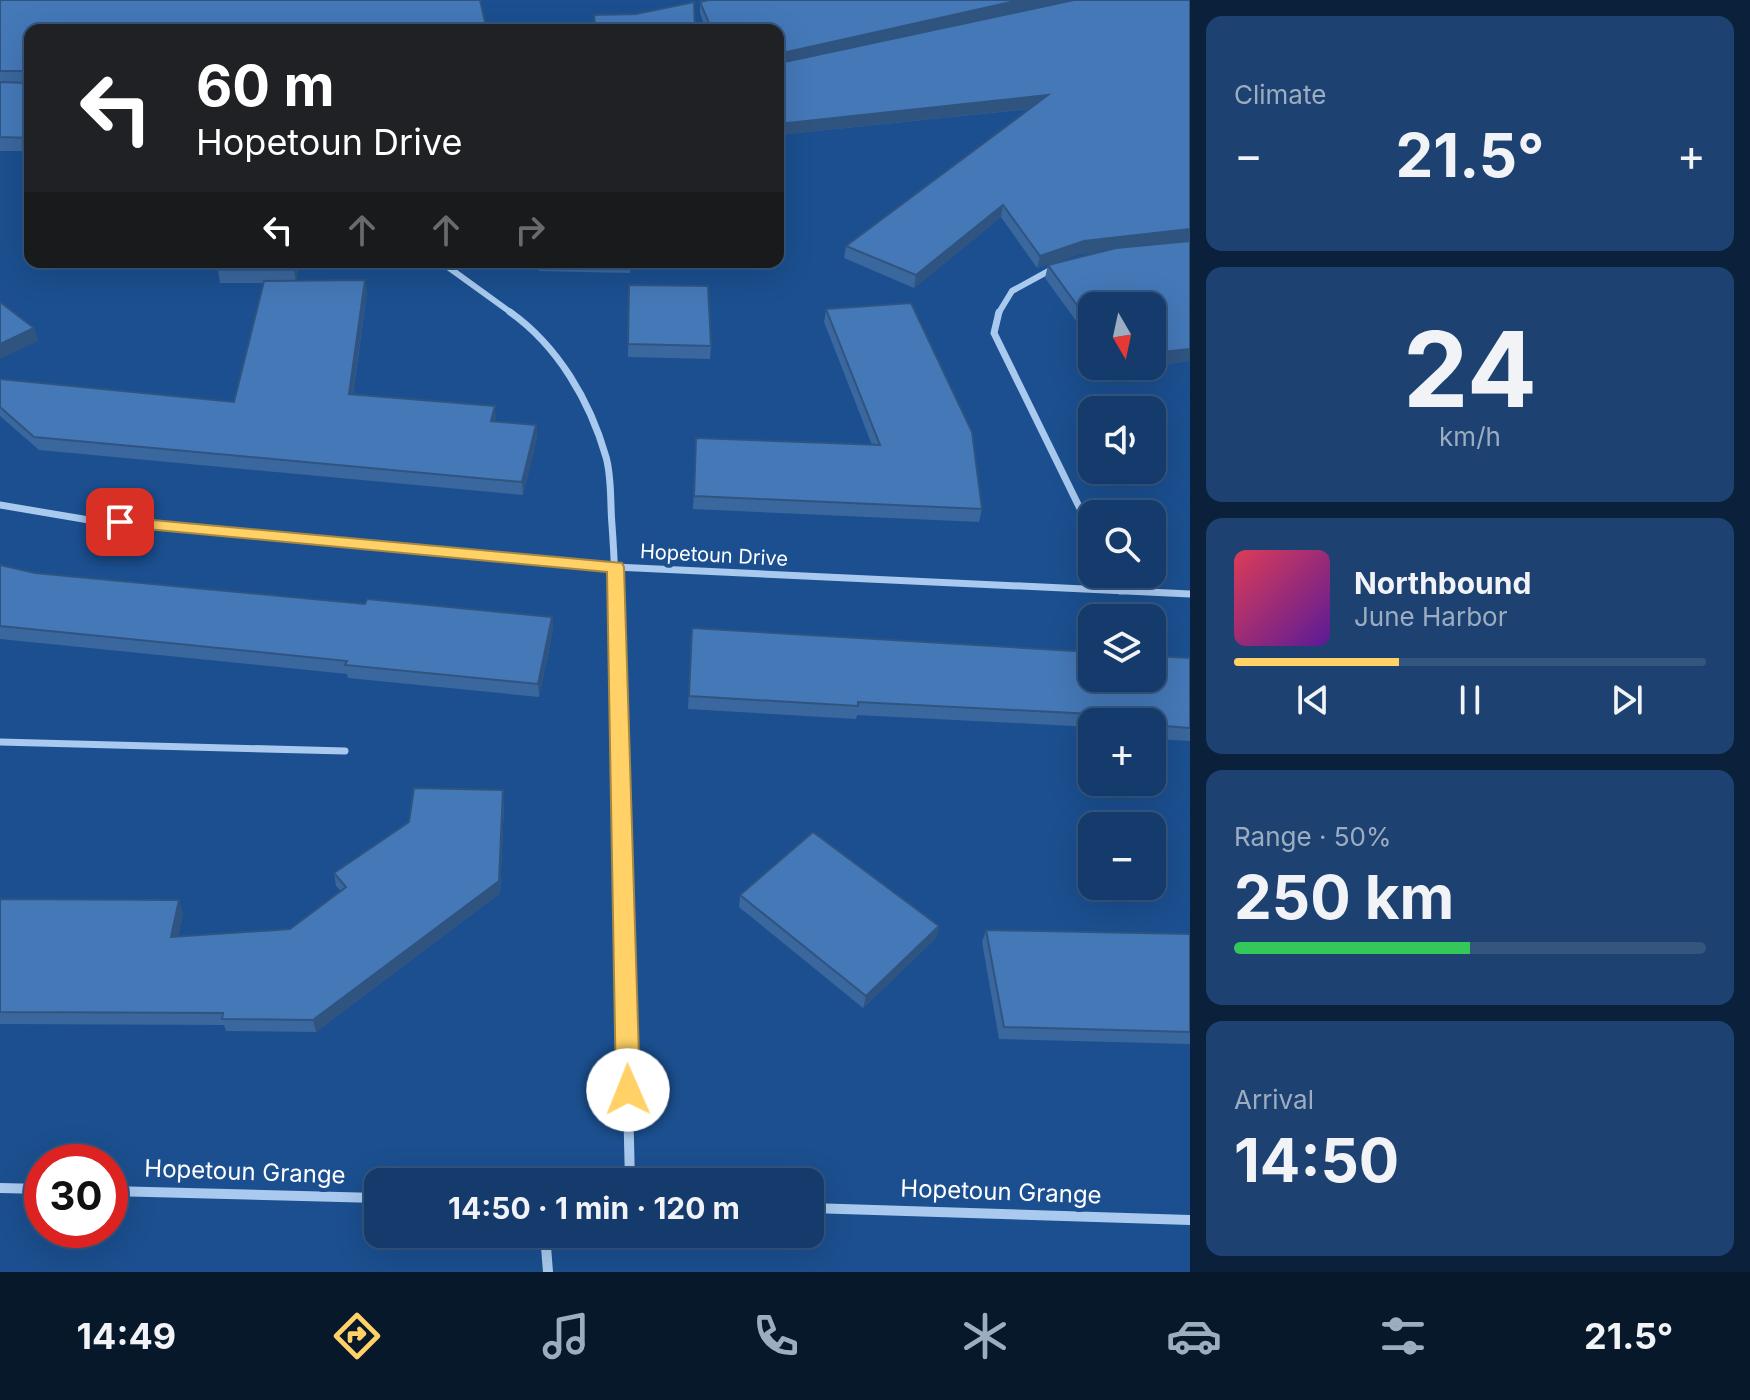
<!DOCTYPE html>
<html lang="en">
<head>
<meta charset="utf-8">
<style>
	:root { --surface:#143b6b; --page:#1d4271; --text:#f1f3f6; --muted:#9dadc1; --line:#33557e; --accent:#ffd166 }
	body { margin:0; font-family:Inter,sans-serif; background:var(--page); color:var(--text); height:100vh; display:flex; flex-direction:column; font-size:30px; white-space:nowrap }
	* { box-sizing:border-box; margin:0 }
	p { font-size:26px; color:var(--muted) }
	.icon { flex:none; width:44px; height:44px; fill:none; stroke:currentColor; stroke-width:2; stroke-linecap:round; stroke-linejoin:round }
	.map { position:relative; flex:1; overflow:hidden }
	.details { display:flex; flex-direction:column; gap:16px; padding:16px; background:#0b203b; width:560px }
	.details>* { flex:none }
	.guide { position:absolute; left:24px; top:24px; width:760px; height:244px; border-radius:16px; box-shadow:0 8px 32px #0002,0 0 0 2px var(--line); background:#202124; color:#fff; overflow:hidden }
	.needle { width:52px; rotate:171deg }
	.controls { position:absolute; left:1078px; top:292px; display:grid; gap:16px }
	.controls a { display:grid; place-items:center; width:88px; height:88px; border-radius:16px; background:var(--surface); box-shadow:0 8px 32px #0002,0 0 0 2px var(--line); font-size:40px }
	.speed { position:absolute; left:24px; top:1144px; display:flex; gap:16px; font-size:40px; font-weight:700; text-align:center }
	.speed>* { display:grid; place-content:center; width:104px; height:104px; border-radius:50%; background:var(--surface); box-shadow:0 8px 32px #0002,0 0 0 2px var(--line); line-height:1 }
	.speed .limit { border:12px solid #d22; background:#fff; color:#111 }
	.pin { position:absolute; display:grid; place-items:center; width:68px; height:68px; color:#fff; margin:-34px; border-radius:16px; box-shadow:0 4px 12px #0006 }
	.me { position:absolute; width:88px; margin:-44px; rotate:359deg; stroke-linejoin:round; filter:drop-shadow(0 0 6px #0008) }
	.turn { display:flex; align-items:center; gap:28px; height:168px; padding:0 40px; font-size:36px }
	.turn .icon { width:104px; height:104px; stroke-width:2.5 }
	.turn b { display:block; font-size:56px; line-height:68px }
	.lanes { display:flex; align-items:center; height:76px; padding:0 40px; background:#0003; justify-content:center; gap:40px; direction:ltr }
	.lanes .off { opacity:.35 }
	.big { font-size:60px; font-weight:700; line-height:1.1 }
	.details .widget { flex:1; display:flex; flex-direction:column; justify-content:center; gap:12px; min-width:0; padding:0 28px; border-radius:16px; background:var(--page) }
	.details .dial { align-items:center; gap:0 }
	.dial b { font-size:104px; line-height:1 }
	.song { display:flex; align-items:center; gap:24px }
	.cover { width:96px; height:96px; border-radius:12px; background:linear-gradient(135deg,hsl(350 70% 55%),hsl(270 70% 35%)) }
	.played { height:8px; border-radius:4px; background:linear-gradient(90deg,var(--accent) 35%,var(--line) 35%) }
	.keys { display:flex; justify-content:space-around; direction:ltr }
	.heat { display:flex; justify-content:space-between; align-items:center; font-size:44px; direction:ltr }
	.charge { height:12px; border-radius:6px; background:linear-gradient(90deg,#34c759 50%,var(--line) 0) }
	.trip { position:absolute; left:364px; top:1168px; width:460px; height:80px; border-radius:16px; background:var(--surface); box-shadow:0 8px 32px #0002,0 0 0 2px var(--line); font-weight:700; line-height:80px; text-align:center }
	.tab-bar { display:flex; height:128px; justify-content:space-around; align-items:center; background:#08182b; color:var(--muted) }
	.tab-bar .icon { width:56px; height:56px }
	.tab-bar .on { color:var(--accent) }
	.tab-bar b { font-size:36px; color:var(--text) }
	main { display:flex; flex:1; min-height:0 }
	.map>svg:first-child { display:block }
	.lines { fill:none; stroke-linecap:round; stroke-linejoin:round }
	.lane { stroke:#a9c9ee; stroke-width:7 }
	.street-far2 { stroke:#a9c9ee; stroke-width:6 }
	.street-far1 { stroke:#a9c9ee; stroke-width:7 }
	.street { stroke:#a9c9ee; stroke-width:10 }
	.wall { fill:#3a679d }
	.shaded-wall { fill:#305480 }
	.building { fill:#4478b7; stroke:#305480; stroke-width:2 }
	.route { fill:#ffd166; stroke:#a68842; stroke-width:2 }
	.labels { text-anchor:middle; stroke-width:8; stroke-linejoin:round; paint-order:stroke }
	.street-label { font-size:20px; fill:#fff; stroke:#1b4f8f }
	.near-street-label { font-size:24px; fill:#fff; stroke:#1b4f8f }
</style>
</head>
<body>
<main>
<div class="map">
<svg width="1190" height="1272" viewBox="0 0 1190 1272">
	<rect width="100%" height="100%" fill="#1b4f8f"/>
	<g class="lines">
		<path class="lane" d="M0,742l345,9"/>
		<path class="street-far2" d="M441,262l72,52
			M998,314l14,-23 42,-23"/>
		<path class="street-far1" d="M510,312c48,34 80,89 96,145 6,21 4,46 6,68 5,67 5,134 7,202
			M999,312l-5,21 98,200
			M0,505l89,15 526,47 575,27
			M1112,574l8,17"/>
		<path class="street" d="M619,725l11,457
			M0,1188l42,1
			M110,1191l268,7
			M810,1208l380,12
			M545,1234l3,38"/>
	</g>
	<path class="wall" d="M0,0l486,26 209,4h-665v121h-30z
		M1068,0l-130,29 252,-29v361l-38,5v-60h-60v37l-47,-65 3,-13 55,-14 -23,3 -43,14 -36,-51 -87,71 -70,-30 2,-12 184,-137 -252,26v-105h-72l-6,-17v-11z
		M220,262h80l-4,19 71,11 -14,103 142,11v16l41,3 1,13 -14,57 -484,-45 -39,-34v-37l234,23 29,-119h-43l-2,-13z
		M538,262h93l-1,11 -91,-2z
		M629,285l82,61 -1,13 -82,-2z
		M826,309l156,200 -3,13 -286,-13 3,-70 176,6 -48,-123z
		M0,565l35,8 330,31 187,13 1,13 -14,67 -191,-19 -1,-4 -347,-35z
		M692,628l498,30v83l-38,-2v-17h-60v5l-235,-12 -1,4 -168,-10z
		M504,803l-4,90 -184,139 -90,-1 -2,-6 -224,-1v-125l183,14 -5,23 112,-7 51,-38 -5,-5 -2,-13z
		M740,895l199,31 -3,12 -73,70 -124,-101z
		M986,930l204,4v110l-191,-5 -17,-97z"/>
	<path class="shaded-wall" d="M1020,0h48l-290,65v-11z
		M1048,95l-2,12 -268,28v-11z
		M1003,205l-2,12 -87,71 2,-13z
		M1190,229v12l-110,13 -43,14 3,-12 44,-15z
		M295,262h5l-4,21 -2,-13z
		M365,280l2,12 -16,115 -2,-13z
		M34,328l4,13 -38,18v-15z
		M1190,349v12l-38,5v-13z
		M1114,366h36l-38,5z
		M495,406l1,13 -5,15v-13z
		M536,425l1,13 -14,57 -1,-13z
		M552,617l1,13 -14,67 -1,-13z
		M503,790l1,13 -4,90 -184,139 -3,-12z
		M179,900l4,13 -8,36 -4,-12z
		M939,926l-3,12 -73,70 3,-12z"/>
	<path class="building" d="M0,0h480l6,26 109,-1 -1,-10 42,-1 58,-12 1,28h-665v45l-3,-4h-27z
		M709,0h311l-242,54v-24h-66l-12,-28z
		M1074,0h116v229l-106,12 -44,15 -37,-51 -87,70 -70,-29 202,-151 -270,29v-62l2,1z
		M30,80v58l-30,-1v-55l27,1z
		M1190,241v108l-38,4v-47h-60v20l-44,-61 68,-17z
		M220,262h75l-1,8h-76z
		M365,280l-16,114 146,12 -4,15 45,4 -14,57 -488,-45 -34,-30v-28l234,23 30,-121z
		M629,285l79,1 3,60 -83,-2z
		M0,302l34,26 -34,16z
		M911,303l61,129 10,77 -288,-13 2,-58 184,7 -54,-136z
		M0,565l35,8 330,31 2,-5 185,18 -14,67 -193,-19 2,-4 -347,-35z
		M692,628l400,24v26h60v-22l38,2v70l-38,-3v-3h-40l-1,-7 -253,-13v4l-169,-10z
		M414,788l89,2 -4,91 -186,139 -91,-1 1,-6 -223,-1v-113l179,1 -8,37 119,-8 56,-42 -12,-14 75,-51z
		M813,832l126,94 -73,70 -126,-101z
		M986,930l204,4v98l-186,-5z"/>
	<path class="route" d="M120,517l502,46 2,4 16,523 -4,7 -8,4 -8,-4 -4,-7 -9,-518 -493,-46 -2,-4z"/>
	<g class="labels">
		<g class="street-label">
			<text transform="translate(714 555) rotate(3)" y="7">Hopetoun Drive</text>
		</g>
		<g class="near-street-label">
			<text transform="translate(245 1172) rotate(2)" y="8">Hopetoun Grange</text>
			<text transform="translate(1001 1192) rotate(2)" y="8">Hopetoun Grange</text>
		</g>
	</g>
</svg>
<div class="controls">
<a><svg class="needle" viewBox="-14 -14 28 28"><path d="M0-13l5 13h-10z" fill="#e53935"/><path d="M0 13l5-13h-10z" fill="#9dadc1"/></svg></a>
<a><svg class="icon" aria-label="sound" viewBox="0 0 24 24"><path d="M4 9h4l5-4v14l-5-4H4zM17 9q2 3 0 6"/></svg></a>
<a><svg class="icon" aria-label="search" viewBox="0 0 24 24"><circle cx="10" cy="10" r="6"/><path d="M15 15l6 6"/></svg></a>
<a><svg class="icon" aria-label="layers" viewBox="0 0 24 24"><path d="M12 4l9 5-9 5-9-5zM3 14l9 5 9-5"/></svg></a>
<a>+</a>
<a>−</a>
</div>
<div class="speed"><div class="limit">30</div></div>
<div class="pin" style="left:120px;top:522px;background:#d93025"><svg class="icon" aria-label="arrive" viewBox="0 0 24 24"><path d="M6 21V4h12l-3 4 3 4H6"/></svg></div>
<svg class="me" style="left:628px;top:1090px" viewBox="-20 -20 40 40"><circle r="19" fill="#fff"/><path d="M0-13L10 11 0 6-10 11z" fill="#ffd166"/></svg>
<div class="trip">14:50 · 1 min · 120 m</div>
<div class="guide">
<div class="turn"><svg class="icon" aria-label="left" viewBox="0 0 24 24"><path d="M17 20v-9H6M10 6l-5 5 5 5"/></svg><div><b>60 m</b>Hopetoun Drive</div></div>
<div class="lanes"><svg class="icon" aria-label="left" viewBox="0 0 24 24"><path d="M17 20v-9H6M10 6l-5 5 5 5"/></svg><svg class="icon off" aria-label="ahead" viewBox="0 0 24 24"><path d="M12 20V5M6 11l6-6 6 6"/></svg><svg class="icon off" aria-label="ahead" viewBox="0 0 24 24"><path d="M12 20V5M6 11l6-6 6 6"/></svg><svg class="icon off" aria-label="right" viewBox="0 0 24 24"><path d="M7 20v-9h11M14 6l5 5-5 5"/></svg></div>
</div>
</div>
<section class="details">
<div class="widget"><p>Climate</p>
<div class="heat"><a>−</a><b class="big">21.5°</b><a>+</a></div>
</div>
<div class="widget dial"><b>24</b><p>km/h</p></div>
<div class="widget">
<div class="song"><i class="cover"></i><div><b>Northbound</b><p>June Harbor</p></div></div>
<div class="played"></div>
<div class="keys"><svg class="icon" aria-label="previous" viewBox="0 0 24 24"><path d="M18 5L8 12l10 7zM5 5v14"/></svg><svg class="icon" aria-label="pause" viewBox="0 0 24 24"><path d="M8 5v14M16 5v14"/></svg><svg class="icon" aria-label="next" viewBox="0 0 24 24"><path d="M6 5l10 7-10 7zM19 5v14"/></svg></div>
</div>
<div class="widget"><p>Range · 50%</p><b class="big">250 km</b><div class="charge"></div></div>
<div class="widget"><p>Arrival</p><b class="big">14:50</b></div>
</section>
</main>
<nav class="tab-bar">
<b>14:49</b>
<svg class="icon on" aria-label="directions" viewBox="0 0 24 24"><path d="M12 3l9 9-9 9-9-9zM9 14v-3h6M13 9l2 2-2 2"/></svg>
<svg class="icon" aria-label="music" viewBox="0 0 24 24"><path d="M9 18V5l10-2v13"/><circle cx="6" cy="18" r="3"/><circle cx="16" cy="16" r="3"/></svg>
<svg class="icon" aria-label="phone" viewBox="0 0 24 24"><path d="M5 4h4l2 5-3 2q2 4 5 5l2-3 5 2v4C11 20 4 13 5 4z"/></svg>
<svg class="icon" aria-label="climate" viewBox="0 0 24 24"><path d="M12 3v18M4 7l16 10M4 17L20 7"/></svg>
<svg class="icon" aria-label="car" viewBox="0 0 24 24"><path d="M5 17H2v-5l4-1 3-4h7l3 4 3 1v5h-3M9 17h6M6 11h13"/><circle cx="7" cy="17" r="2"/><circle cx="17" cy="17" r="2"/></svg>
<svg class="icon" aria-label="filters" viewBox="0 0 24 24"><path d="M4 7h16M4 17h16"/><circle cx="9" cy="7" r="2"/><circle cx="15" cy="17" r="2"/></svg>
<b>21.5°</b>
</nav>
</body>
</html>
